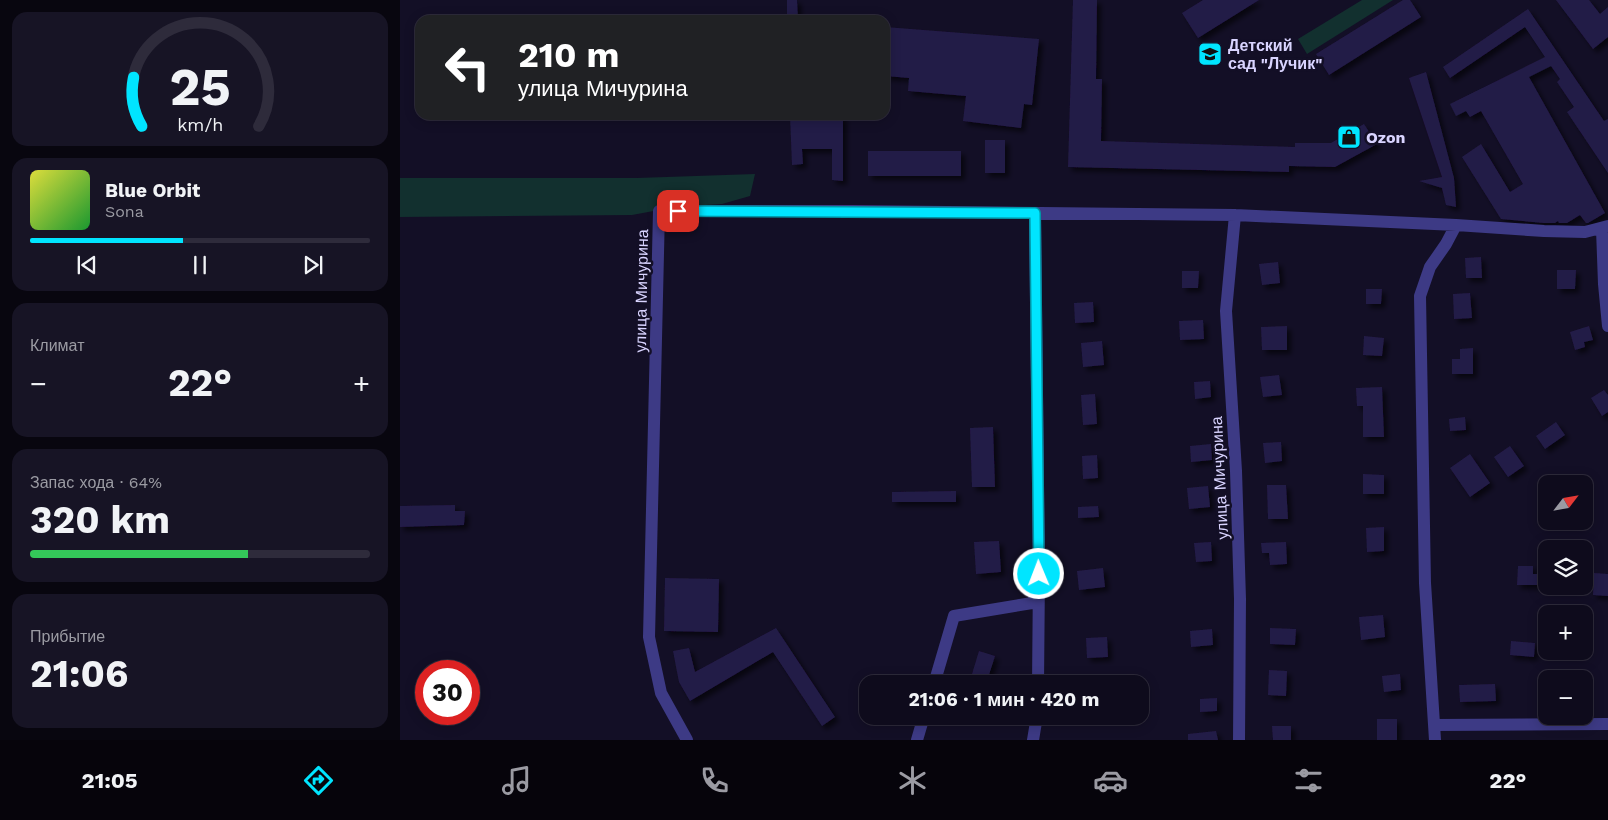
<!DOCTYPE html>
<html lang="ru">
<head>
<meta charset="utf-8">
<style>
	:root { --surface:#0e0b1c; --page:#171425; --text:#f1f3f6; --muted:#9b9ba3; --line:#2e2b3b; --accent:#00e5ff }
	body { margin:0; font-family:"Work Sans",sans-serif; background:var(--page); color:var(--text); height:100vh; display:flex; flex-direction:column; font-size:19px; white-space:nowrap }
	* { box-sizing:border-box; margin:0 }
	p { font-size:16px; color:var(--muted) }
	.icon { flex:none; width:28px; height:28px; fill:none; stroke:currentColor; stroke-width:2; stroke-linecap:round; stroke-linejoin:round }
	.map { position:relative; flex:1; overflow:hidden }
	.sheet { display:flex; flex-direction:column; gap:12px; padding:12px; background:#08060f; width:400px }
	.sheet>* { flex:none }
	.guide { position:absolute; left:15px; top:15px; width:475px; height:105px; border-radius:15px; box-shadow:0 2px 12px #0003,0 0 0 1px var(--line); background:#202124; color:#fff; overflow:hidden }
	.needle { width:32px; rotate:59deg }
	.buttons { position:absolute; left:1138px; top:475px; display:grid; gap:10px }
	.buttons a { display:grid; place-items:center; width:55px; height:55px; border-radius:10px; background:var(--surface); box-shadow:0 2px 12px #0003,0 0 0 1px var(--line); font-size:25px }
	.speed { position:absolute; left:15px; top:660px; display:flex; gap:10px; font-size:25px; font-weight:700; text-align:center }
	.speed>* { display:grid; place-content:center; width:65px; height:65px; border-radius:50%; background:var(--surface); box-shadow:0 2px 12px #0003,0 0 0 1px var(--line); line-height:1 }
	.speed .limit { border:8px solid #d22; background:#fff; color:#111 }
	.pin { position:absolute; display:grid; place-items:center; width:42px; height:42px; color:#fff; margin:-21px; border-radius:10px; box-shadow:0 2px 8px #0006 }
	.me { position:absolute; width:55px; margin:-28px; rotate:359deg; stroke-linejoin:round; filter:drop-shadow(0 0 4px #0008) }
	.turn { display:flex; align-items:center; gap:18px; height:105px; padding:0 20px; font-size:22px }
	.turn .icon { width:65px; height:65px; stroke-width:2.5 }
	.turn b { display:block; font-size:35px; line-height:42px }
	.big { font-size:38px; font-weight:700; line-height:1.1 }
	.sheet .tile { flex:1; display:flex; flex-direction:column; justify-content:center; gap:8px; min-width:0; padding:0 18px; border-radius:15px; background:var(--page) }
	.sheet .dial { align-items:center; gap:0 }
	.dial svg { height:130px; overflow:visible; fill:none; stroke:var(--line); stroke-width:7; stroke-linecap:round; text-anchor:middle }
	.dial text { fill:var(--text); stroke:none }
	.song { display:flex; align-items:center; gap:15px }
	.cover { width:60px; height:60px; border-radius:8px; background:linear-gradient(135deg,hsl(60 70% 55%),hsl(130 70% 35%)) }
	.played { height:5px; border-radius:2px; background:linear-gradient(90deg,var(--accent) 45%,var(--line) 45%) }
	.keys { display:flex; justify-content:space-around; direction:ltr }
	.heat { display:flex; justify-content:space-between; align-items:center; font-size:28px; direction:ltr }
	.charge { height:8px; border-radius:4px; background:linear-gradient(90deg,#34c759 64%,var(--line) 0) }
	.trip { position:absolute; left:459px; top:675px; width:290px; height:50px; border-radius:15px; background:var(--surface); box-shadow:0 2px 12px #0003,0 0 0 1px var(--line); font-weight:700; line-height:50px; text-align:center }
	.dock { display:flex; height:80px; justify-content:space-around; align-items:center; background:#06040b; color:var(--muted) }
	.dock .icon { width:35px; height:35px }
	.dock .on { color:var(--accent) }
	.dock b { font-size:22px; color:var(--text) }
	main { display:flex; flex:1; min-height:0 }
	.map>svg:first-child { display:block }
	.green { fill:#12302f }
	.building { fill:#241b47; filter:url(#shadow) }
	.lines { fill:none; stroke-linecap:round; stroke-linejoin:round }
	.minor { stroke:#3d3a85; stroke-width:12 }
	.route-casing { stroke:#0095a6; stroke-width:12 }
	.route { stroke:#00e5ff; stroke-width:9 }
	.labels { text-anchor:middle; stroke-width:5; stroke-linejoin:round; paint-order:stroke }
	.poi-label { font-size:16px; font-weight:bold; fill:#d9d4ff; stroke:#130f26; text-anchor:start }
	.street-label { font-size:16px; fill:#d9d4ff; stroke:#130f26 }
</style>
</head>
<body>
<main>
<section class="sheet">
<div class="tile dial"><svg viewBox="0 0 100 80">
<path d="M14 69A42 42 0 1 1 86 69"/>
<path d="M14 69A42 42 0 0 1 9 39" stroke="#00e5ff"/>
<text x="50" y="56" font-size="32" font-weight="700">25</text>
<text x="50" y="72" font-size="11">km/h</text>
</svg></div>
<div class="tile">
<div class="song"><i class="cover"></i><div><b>Blue Orbit</b><p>Sona</p></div></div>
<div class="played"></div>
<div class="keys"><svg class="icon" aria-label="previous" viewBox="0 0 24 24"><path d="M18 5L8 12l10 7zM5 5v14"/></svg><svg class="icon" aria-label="pause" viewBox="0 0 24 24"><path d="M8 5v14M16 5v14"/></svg><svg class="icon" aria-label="next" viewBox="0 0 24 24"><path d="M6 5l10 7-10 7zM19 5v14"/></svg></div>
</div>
<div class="tile"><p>Климат</p>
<div class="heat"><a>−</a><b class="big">22°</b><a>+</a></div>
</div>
<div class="tile"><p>Запас хода · 64%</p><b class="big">320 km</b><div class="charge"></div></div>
<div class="tile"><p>Прибытие</p><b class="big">21:06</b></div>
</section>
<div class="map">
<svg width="1208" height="740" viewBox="0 0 1208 740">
	<defs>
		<filter id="shadow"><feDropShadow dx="4" dy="4" stdDeviation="2.5" flood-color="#0009"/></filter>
	</defs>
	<rect width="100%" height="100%" fill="#130f26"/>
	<path class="green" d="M962,0h31l-86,54 -9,-15z
		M355,174l-5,22 -28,8 -47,3 -43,8 -232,2v-39h237z"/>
	<path class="building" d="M387,0h10l1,20h-11z
		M673,0h24l-1,79h6l-1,62 194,6v-4h36l33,-19 13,20 -42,23 -46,-1v6l-221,-5z
		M803,0h56l-61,38 -16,-25z
		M1003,0h7l11,17 -92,58 -13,-21z
		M1156,0h33l11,14 8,-7v30l-15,12z
		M1128,9l76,112 4,-2v54l-41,-61 7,-5 -17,-25 3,-3 -9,-13 -22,11 76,136 -17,10h-2l-6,-8 -13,8h-8l-1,-2 -3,2h-11l-43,-4 -39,-62 19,-13 29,48 13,-8 -42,-73 -11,6 -4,-6 -10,5 -6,-12 95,-47 -20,-30 -75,51 -7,-11z
		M485,27l154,12 -7,66 -8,-1 -3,24 -58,-7 3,-25 -58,-5 1,-13 -24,-2z
		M1026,72l28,106 2,29 -10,-2 -4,-17 -23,-7 23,-4 -33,-99z
		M390,115h53v66l-11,-1v-31h-30l1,15 -11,1z
		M585,140h20v33h-20z
		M468,151h93v25h-93z
		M1081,257l1,21h-16l-1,-20z
		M878,262l2,21 -18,2 -3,-21z
		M1157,270h19l-1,19h-18z
		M782,271h17l-1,17h-16z
		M966,289h16l-1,15h-15z
		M1070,293l2,25 -18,1 -1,-25z
		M693,302l1,20 -19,1 -1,-20z
		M803,320l1,19 -24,1 -1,-19z
		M887,326v24h-25l-1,-23z
		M1189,326l4,14 -9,2 1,5 -10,3 -5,-18z
		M964,336l20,2 -2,18 -19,-1z
		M702,341l2,24 -21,2 -2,-24z
		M1073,348v26h-21v-15h8v-10z
		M879,375l3,20 -19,2 -3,-20z
		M810,381l1,16 -16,2 -1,-17z
		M982,387l2,50h-21v-31h-6l-1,-18z
		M1204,390l4,5v17l-6,4 -11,-18z
		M695,394l2,30 -14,1 -2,-30z
		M1065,417l1,13 -16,1 -1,-12z
		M1156,422l9,13 -20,14 -9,-13z
		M593,427l2,60h-23l-2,-59z
		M881,442l1,19 -17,2 -2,-20z
		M811,444l1,16 -21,2 -1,-16z
		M1110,446l14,20 -16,11 -14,-20z
		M1070,454l20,29 -20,14 -20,-29z
		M697,455l1,23 -15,1 -1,-23z
		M963,474l21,1v19h-21z
		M867,485h19l2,34h-20z
		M808,486l2,21 -21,2 -2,-21z
		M556,491v11h-64v-10z
		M55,505v6h10l-1,14 -64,2v-21z
		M698,506l1,11 -21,1v-11z
		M984,527v24l-17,1 -1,-24z
		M599,541l2,31 -25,2 -2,-32z
		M811,542l1,19 -16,1 -2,-19z
		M886,542l1,22 -17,1 -1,-12h-7l-1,-10z
		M1118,566h15v8h5v11h-21z
		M703,568l2,19 -26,3 -2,-19z
		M1194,573l14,1v22l-15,-1z
		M265,578l54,1 -1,53 -54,-1z
		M983,615l2,22 -24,3 -2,-23z
		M376,628l59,89 -13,9 -49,-74 -83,49 -11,-19 -6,-31 16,-3 6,24z
		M870,628l26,1 -1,16 -25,-1z
		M812,629l1,16 -22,2 -1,-16z
		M707,637l1,20 -21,1 -1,-20z
		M1111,641l24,2 -1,14 -24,-2z
		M579,651l16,5 -9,28h-17z
		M869,670l18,1 -1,25 -18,-1z
		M1000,674l1,16 -17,2 -2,-16z
		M1095,684l1,17 -36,1 -1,-17z
		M817,698v13l-17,1v-13z
		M977,719h20v21h-20z
		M872,726h19v14h-18z
		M816,731l2,9h-30v-6z"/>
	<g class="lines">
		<path class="minor" d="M635,213l4,361 -1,110
			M835,215l-9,96 10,160 4,128 -1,141
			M1202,229l2,55 4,42
			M534,684l20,-68 78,-13 6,-12
			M1035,725l173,-1
			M287,740l-26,-47 -12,-56 10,-426h195l381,4 221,10 88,6 41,1 23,-6
			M517,740l7,-24
			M633,740l4,-24
			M1035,740l-10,-157 -5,-287 10,-29 16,-23 10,-19"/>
	</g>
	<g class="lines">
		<g class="route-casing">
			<path id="route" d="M278,211l357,2 4,361"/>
		</g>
		<use href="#route" class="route"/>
	</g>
	<defs>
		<g id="school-square" transform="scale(1.25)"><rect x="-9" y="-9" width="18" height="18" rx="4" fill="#00e5ff" stroke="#130f26"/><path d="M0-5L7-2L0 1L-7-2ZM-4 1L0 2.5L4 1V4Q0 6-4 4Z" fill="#111"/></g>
		<g id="shop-square" transform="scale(1.25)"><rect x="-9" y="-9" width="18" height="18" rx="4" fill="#00e5ff" stroke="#130f26"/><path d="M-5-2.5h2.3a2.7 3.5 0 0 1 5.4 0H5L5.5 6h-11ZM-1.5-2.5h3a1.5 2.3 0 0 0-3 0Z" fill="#111"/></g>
	</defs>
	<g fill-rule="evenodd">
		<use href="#school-square" x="810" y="54"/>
		<use href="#shop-square" x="949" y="137"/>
	</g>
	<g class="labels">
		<g class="poi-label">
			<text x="828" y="51">Детский<tspan x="828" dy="18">сад "Лучик"</tspan></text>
			<text x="966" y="143">Ozon</text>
		</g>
		<g class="street-label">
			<text transform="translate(241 291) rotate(-89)" y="6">улица Мичурина</text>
			<text transform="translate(819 478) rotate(-93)" y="6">улица Мичурина</text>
		</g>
	</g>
</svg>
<div class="buttons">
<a><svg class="needle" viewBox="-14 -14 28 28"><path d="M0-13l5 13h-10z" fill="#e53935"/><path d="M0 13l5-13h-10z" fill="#9b9ba3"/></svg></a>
<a><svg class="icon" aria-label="layers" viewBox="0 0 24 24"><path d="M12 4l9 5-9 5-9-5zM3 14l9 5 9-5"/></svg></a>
<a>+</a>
<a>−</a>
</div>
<div class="speed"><div class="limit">30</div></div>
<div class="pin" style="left:278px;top:211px;background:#d93025"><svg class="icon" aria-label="arrive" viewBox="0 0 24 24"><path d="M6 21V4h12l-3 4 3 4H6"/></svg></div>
<svg class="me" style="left:639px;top:574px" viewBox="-20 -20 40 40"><circle r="17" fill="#00e5ff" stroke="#fff" stroke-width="3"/><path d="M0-11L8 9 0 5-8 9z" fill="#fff"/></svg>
<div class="trip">21:06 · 1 мин · 420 m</div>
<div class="guide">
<div class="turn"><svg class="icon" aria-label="left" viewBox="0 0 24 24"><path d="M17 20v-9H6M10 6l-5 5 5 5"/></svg><div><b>210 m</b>улица Мичурина</div></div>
</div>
</div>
</main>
<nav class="dock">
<b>21:05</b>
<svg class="icon on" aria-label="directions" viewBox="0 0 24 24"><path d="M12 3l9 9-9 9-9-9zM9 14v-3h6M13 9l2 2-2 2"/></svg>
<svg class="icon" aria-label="music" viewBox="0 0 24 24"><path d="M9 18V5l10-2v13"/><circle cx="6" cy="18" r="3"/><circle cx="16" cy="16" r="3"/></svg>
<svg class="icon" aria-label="phone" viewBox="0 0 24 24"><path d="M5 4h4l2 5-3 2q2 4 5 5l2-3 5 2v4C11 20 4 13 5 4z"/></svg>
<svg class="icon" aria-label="climate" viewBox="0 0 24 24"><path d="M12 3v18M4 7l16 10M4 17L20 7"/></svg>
<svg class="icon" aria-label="car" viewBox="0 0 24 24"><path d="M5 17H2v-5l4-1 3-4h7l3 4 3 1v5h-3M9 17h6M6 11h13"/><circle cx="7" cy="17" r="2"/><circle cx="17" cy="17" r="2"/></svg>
<svg class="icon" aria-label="filters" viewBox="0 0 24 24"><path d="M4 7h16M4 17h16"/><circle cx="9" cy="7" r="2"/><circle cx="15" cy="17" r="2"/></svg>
<b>22°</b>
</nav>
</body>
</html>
